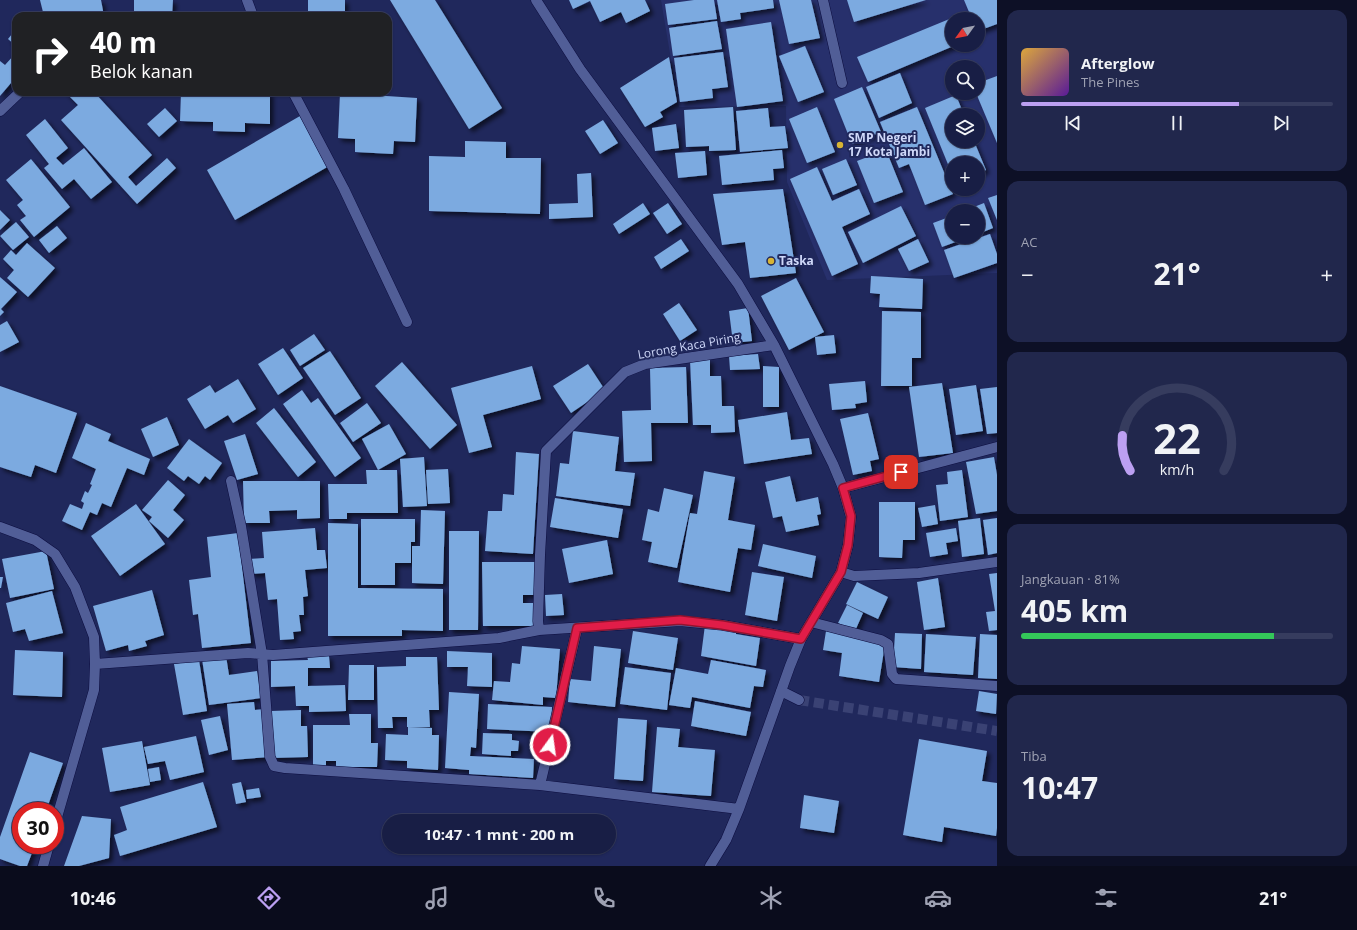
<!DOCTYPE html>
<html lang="id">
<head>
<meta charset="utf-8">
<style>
	:root { --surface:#181e45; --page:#21274c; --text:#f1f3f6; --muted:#9fa2b3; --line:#363c5e; --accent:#bca0f2 }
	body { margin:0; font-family:"Open Sans",sans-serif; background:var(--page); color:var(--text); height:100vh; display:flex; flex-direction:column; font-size:15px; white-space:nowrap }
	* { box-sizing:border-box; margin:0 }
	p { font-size:13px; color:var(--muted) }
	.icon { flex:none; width:22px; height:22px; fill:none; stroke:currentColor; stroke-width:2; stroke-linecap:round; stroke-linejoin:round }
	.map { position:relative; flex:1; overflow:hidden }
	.panel { display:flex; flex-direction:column; gap:10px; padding:10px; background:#0d1026; width:360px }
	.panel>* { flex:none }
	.top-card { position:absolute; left:12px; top:12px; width:380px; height:84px; border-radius:12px; box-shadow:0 1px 3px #0004,0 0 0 1px var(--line); background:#202124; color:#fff; overflow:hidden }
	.needle { width:26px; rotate:237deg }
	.tools { position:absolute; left:945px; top:12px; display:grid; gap:8px }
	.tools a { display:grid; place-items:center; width:40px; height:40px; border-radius:50%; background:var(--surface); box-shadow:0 1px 3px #0004,0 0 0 1px var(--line); font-size:20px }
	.speed { position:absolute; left:12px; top:802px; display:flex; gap:8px; font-size:20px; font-weight:700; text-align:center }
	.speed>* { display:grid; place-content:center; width:52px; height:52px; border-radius:50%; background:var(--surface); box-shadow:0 1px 3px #0004,0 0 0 1px var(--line); line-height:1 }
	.speed .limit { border:6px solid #d22; background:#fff; color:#111 }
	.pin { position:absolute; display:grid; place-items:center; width:34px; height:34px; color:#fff; margin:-17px; border-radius:8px; box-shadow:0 2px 6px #0006 }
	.me { position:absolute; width:44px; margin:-22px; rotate:14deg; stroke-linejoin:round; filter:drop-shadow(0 0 3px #0008) }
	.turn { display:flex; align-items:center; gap:14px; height:84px; padding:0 12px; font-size:18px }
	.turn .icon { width:52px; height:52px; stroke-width:2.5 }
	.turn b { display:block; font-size:28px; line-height:34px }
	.big { font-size:30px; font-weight:700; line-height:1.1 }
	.panel .tile { flex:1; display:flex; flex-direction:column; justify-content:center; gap:6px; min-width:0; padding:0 14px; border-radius:12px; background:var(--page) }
	.panel .dial { align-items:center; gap:0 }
	.dial svg { height:104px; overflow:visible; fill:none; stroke:var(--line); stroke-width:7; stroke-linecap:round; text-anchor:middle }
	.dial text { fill:var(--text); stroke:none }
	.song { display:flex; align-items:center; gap:12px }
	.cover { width:48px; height:48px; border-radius:6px; background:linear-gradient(135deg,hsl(40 70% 55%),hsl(270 70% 35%)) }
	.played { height:4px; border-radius:2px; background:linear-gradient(90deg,var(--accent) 70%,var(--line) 70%) }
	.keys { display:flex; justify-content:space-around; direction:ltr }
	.heat { display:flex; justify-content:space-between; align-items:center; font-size:22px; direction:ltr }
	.charge { height:6px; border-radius:3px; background:linear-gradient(90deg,#34c759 81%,var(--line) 0) }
	.trip { position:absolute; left:382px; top:814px; width:234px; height:40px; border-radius:20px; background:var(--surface); box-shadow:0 1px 3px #0004,0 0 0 1px var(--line); font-weight:700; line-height:40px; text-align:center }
	.menu { display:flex; height:64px; justify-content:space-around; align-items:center; background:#0a0c1c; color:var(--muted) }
	.menu .icon { width:28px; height:28px }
	.menu .active { color:var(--accent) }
	.menu b { font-size:18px; color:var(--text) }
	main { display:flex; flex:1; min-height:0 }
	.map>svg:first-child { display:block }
	.built { fill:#27306c; fill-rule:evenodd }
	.building { fill:#7caae0; filter:url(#shadow) }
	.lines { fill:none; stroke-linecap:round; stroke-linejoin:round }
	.minor-tunnel { stroke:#3a4274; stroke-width:10; stroke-dasharray:10 5; stroke-linecap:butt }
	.minor-casing { stroke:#0c0d3f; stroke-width:11 }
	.minor { stroke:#515e97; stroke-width:10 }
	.route-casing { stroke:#92132f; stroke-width:10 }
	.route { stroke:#e11d48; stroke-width:7 }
	.poi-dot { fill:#d7b434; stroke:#20285c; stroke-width:1.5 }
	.labels { text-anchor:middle; stroke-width:4; stroke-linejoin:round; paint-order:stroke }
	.poi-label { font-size:12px; font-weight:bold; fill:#cfd8f9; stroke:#20285c; text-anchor:start }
	.street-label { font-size:12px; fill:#cfd8f9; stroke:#20285c }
</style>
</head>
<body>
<main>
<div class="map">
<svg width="997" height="866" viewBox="0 0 997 866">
	<defs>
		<filter id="shadow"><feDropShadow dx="3.5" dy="3.5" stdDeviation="2" flood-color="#0009"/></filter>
	</defs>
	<rect width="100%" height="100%" fill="#20285c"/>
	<path class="built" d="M661,0h336v273l-170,7 -40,-98 -1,-76 -107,1zM952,19h26v26h-26zM952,67h26v26h-26zM952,115h26v26h-26zM952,163h26v26h-26zM952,211h26v26h-26z"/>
	<path class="building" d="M40,0h61l3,16h-60z
		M134,0h39l-1,16h-38z
		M308,0h37v16h-37z
		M390,0h45l67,108 -33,21z
		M569,0h76l5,11 -24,12 -5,-11 -21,10 -10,-21 -17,8z
		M694,0h20l3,19 -49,6 -3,-21z
		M717,0h56l1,8 -34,5 1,6 -20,3z
		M779,0h32l9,38 -31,6z
		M847,0h79l-72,22z
		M964,0h33v24l-19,7v-12h-6z
		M964,13l2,6h-14v26h4l-88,37 -11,-25z
		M717,21l5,28 -49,7 -4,-28z
		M771,22l12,79 -46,6 -11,-78z
		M16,29v17l-8,-7z
		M805,46l19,46 -26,10 -19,-46z
		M723,52l5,35 -16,2 1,9 -33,4 -6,-44z
		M14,55l2,2v20l-16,19v-35l5,4z
		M669,57l8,45 -17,10 3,5 -18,10 -25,-39z
		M900,73l12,30 -33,15 -13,-31z
		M997,76v67l-21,-50h2v-10z
		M862,87l19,45 -29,12 -18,-45z
		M65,92h29l58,63 -24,22 8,9 31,-28 9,10 -39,36 -76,-84 17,-15z
		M181,92h89v32l-25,-1v9l-32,-1v-9l-33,-1z
		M340,93l77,5 -2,44 -21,-1 -1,13 -38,-2v-13l-17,-1z
		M956,95l8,20h-12v26h22l12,29 -8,4v-11h-26v11l-27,-66z
		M733,107l3,43 -27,1v-5l-23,1 -2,-37z
		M817,107l18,45 -28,11 -18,-44z
		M917,107l36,87 -28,11 -16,-41 -10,4 -19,-46z
		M165,108l12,13 -18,16 -12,-13z
		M768,108l2,19 15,-1 3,22 -48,4 -4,-41z
		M300,116l29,50 -94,54 -28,-50z
		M45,119l23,29 -12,10 7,7 21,-17 28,34 -21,17 -17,-20 -12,10 -18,-21 5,-4 -23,-29z
		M603,120l15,23 -18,11 -15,-23z
		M676,124l3,24 -24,3 -3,-23z
		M465,141l41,1v16h35l-1,56 -111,-3v-55l36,1z
		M782,150l2,18 -11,1 1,11 -52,5 -3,-29z
		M886,150l17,42 -29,11 -17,-42z
		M705,151l2,24 -29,3 -3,-25z
		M31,159l39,48 -36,30 -14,-17 6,-4 -9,-11 6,-5 -17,-20z
		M846,159l11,26 -24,10 -11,-26z
		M817,167l15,34 27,-12 11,25 -28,13 16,37 -26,12 -42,-97z
		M591,173l2,44 -44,2v-15l29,-1 -1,-29z
		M783,189l13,84 -46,5 -5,-36 -23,3 -9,-51z
		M997,195v25l-9,-22z
		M643,203l7,11 -31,20 -6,-10z
		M668,203l14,21 -15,10 -14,-21z
		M984,203l9,25 -15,6v-23h-14z
		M901,206l15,30 -53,27 -15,-31z
		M0,210l10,10 -10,10z
		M952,216v21h17l-27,10 -9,-24z
		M16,222l13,15 -16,13 -13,-14z
		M57,226l10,12 -18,15 -10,-13z
		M990,234l7,20v9l-43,15 -10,-28z
		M681,239l8,12 -28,18 -7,-12z
		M918,239l11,23 -20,9 -11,-22z
		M27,243l28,25 -27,29 -21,-19 7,-8 -11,-11 8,-9 5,5z
		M871,276l52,3 -1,30 -43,-2 1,-13 -10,-1z
		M0,277l17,15 -16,17 3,3 -4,4z
		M796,278l28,54 -35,18 -28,-54z
		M679,303l18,27 -17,11 -17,-27z
		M748,308l4,33 -19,2 -4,-32z
		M882,311l39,1v46h-9v28h-31z
		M7,321l12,21 -19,10v-27z
		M314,334l11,16 -25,16 -10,-16z
		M834,335l2,18 -19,2 -2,-18z
		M283,348l20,30 -25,17 -20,-31z
		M330,351l31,47 -26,17 -32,-47z
		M758,354l2,15 -30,1 -1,-14z
		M710,359v17h11l1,30h12l1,26 -24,1v-8h-18l-3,-65z
		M402,362l55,63 -27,24 -55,-63z
		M588,364l17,26 -34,23 -18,-27z
		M532,366l9,33 -58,16 9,32 -23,6 -18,-65z
		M763,366l16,1v40h-16z
		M686,367l2,56h-37l1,38 -28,1 -2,-51 29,-1 -1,-42z
		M238,379l18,30 -23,14 -5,-8 -23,14 -18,-30 23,-14 5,8z
		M865,381l2,21 -12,2 1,4 -24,2 -3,-26z
		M942,383l11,70 -34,4 -10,-70z
		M976,385l7,46 -27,4 -7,-46z
		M0,386l77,27 -21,60 -21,-8 -4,12 -31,-10z
		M997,387v46l-10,1 -7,-45z
		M302,390l9,13 7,-5 43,60 -26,19 -52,-73z
		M367,403l14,20 -28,19 -13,-19z
		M274,408l42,54 -18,15 -42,-54z
		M787,412l4,28 18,-2 3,16 -68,10 -6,-44z
		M868,413l11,46 -9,2 2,10 -19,4 -13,-56z
		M167,417l12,28 -26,12 -12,-28z
		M86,423l25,11 -3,7 42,18 -6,16 -17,-7 -16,39 -9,-4 -5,12 -7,-3 -8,18 -20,-9 8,-17 12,5 2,-6 -3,-2 4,-10 3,2 4,-8 -2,-1 6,-15 -24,-11z
		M389,424l17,30 -28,16 -16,-31z
		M573,431l46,6 -4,34 20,2 -5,33 -74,-10 4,-33 9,1z
		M245,434l13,40 -21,6 -13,-39z
		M189,439l33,24 -12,17 -5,-4 -6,8 -11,-8 -4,5 -17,-13z
		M516,452l23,2 -6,100 -48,-3 3,-40h14l1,-17 11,1z
		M424,457l3,49 -24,1 -3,-48z
		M994,457l3,18v36l-21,3 -10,-52z
		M448,469l2,34 -22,1 -2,-34z
		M366,470h31l1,43h-51v6h-18l-1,-35h39z
		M962,470l6,47 -28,4 -4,-36 12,-1 -1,-12z
		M704,471l31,6 -7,43 27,5 -4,25 -13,-2 -8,44 -52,-10 12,-69 7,1z
		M790,476l6,26 22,-5 3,17 -4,1 2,10 -33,7 -4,-16 -9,2 -8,-36z
		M168,480l17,15 -12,15 11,10 -16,18 -19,-17 3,-4 -10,-7z
		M243,481h77v37l-23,1v-9l-28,1 1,12h-26z
		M664,488l29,7 -16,73 -29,-6 4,-20 -10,-2 6,-31 11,3z
		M555,498l68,11 -5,29 -68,-11z
		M879,502h36v38h-12l-1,18 -23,-1z
		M136,504l29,40 -45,32 -29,-40z
		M935,505l3,19 -16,3 -4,-19z
		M421,510l24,1 -2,73 -31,-1v-37h8z
		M980,518l4,36 -22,3 -4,-36z
		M997,518v35l-9,2 -5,-35z
		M361,519h54v23h-4v21h-16v22h-34z
		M328,523l30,1v64l85,1v42l-41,-1v6h-74z
		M315,528l2,22h8l2,18 -22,2 3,26 -5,1 1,18h-5l2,16 -8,1 1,7 -14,1 -3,-41 -9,1 -3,-27 -14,1 -2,-15 15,-1 -2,-26z
		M956,528l2,13 -12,2 2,11 -18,3 -4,-24z
		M449,531h30l-1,99h-29z
		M238,533l13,110 -49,5 -4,-34 -5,1 -4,-35 22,-3 -4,-40z
		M607,540l6,34 -44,9 -7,-34z
		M763,544l53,12 -4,22 -54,-12z
		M46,551l8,38 -44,9 -8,-39z
		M482,562h53v33h-12v8h13l1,23h-54z
		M752,572l32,5 -7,44 -32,-6z
		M997,573v57l-8,1 -3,-19 9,-1 -6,-37z
		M0,577h3l-2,11h-1z
		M938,578l7,49 -21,3 -7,-48z
		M857,582l31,15 -10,22 -32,-15z
		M152,590l12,45 -19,6 2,5 -18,5 -1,-6 -22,6 -13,-45z
		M52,591l11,42 -34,8 -4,-12 -12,3 -7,-29z
		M562,594l2,21 -18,1 -1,-21z
		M847,605l16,8 -8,18 -17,-8z
		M705,625l31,5v4l24,4 -4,28 -55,-10z
		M633,631l45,7 -5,32 -45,-7z
		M826,631l39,6 20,7 -6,38 -40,-6 3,-23 -19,-3z
		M895,633l27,1 -1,35 -28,-2z
		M926,634l50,3 -3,38 -49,-3z
		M980,634l17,1v44l-19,-1z
		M522,646l38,3 -4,49 -13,-1v8l-51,-5 2,-19 16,1 2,-19 8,1z
		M594,646l27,3 -6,58 -47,-5 2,-23 21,2z
		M15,650l48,2 -1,45 -49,-2z
		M447,651l45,2v34l-25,-1 1,-19h-21z
		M226,656l3,19 28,-4 4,27 -52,7 -7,-46z
		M307,656h22l1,12h-22v18l37,-1 1,26 -37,1v-6h-13l-1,-20 -24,1v-26l37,-1z
		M406,657h31l2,53h-10l1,17h-23v-10h-15l1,11h-15l-1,-61 29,-1z
		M199,660l8,51 -24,4 -9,-51z
		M711,660l55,10 -3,17 -9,-1 -4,22 -58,-11 -2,11 -21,-3 7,-37 32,6z
		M349,665h25v35h-26z
		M625,667l46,6 -4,37 -47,-6z
		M979,691l18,3 -1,20 -20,-3z
		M449,692l30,2 -3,54 -5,-1 -1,9 64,3 -1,19 -64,-4v-4l-24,-2z
		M695,701l56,11 -5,24 -55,-10z
		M254,702l1,8 9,-1 5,48 -37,3 -5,-56z
		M488,704l64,3 -1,25 -64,-3z
		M301,710v16h6l1,31 -36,1 -1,-47z
		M349,714h22v29h7l-1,24h-41v-6h-10v6h-13v-42h37z
		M220,716l8,34 -19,5 -8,-35z
		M618,718l29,2 -4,61 -29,-2z
		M408,727l24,1v7h7l-1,35 -31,-2v-7l-22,-1 1,-26 22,1z
		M657,727l23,2 -2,18 37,3 -4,46 -59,-4z
		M483,733l29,1v6l7,1 -1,10h-7v5l-29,-2z
		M196,736l8,36 -34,8 -5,-19 -17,3 -4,-17z
		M919,739l68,12 -5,30 15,2v45l-1,8 -52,-9 -2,15 -39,-7z
		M142,741l8,44 -40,7 -8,-44z
		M30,752l33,11 -17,48h-25v34h14l-8,21h-7l-20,-7v-22z
		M159,767l2,13 -11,2 -2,-13z
		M203,782l14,45 -97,29 -6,-21 13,-5 -7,-23z
		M241,782l5,20 -10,2 -4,-20z
		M259,788l2,9 -14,2 -1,-9z
		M804,795l35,6 -5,32 -34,-5z
		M82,816l29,3 -2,39 -30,8h-15z"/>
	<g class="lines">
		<path class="minor-tunnel" d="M799,700l198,31"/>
		<g class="minor-casing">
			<path id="minor" d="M247,0l6,16
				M536,0l44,69 158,215 36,61 59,119 10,24 8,29 -3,28 -7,27 -40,67 -11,27 -51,143 -13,31 -16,26
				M823,0l19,83
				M293,92l51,97 63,133
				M0,111l20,-19
				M231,481l10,45 21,128 8,103 4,9 11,2 255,17 199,24
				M843,488l154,-41
				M0,527l35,13 20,14 20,33 19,50 1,27 -1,26 -39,134
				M841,572l13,4 65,-3 78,-11
				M811,622l70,18 7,4 4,30 4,5 101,7
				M539,630l-1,-9 2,-66 6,-104 79,-79 20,-8 129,-19
				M95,664l153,-11 25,2 226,-17 40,-8 141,-9 42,4 79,14
				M781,691l18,9
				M540,785l37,-156
				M43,866l6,-21"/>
		</g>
		<use href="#minor" class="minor"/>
	</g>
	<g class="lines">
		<g class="route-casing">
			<path id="route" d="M550,745l27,-117 103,-8 42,5 79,14 40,-67 7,-27 3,-29 -8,-28 58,-16"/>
		</g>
		<use href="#route" class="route"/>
	</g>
	<g class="poi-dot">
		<circle cx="840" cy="145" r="4"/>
		<circle cx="771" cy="261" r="4"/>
	</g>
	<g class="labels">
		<g class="poi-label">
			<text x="848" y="142">SMP Negeri<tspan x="848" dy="14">17 Kota Jambi</tspan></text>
			<text x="779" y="265">Taska</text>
		</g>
		<g class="street-label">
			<text transform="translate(689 346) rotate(-10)" y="4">Lorong Kaca Piring</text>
		</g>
	</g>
</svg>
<div class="tools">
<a><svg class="needle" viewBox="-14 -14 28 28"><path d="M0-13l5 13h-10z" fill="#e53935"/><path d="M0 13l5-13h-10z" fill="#9fa2b3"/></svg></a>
<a><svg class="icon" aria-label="search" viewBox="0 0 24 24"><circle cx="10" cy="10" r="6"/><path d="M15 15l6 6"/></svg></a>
<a><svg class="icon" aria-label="layers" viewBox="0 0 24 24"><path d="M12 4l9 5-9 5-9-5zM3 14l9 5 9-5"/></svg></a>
<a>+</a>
<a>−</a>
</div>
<div class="speed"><div class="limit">30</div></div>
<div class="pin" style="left:901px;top:472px;background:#d93025"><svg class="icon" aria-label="arrive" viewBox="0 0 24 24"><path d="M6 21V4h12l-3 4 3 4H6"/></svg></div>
<svg class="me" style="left:550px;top:745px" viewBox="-20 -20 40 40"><circle r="17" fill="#e11d48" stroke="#fff" stroke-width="3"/><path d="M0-11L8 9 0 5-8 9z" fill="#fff"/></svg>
<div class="trip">10:47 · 1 mnt · 200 m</div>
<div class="top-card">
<div class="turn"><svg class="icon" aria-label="right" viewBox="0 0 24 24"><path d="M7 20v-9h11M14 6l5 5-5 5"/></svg><div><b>40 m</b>Belok kanan</div></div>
</div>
</div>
<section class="panel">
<div class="tile">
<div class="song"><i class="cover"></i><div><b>Afterglow</b><p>The Pines</p></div></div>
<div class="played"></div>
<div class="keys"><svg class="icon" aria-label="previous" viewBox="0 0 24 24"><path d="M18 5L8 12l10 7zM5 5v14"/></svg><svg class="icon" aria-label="pause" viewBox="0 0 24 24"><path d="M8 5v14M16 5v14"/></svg><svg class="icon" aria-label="next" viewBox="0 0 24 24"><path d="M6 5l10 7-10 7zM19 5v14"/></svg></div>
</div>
<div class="tile"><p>AC</p>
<div class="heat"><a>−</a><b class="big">21°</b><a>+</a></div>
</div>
<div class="tile dial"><svg viewBox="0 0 100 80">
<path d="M14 69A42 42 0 1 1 86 69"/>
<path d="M14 69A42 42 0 0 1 8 42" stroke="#bca0f2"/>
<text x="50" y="56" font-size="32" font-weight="700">22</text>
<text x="50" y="72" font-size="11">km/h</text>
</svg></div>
<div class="tile"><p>Jangkauan · 81%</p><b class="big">405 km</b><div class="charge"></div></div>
<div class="tile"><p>Tiba</p><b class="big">10:47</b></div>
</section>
</main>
<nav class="menu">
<b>10:46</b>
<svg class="icon active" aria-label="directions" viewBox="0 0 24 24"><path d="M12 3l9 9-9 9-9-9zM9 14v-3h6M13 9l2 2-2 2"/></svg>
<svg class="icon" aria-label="music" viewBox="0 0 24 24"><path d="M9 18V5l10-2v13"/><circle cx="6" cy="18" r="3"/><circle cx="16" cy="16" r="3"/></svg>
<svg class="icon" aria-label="phone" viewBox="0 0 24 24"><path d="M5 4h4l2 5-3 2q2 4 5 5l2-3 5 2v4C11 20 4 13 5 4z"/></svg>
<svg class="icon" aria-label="climate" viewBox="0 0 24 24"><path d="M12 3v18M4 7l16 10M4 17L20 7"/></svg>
<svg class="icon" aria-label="car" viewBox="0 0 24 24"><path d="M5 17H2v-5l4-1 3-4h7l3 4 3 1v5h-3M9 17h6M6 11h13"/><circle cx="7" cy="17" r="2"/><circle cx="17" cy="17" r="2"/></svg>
<svg class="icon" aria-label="filters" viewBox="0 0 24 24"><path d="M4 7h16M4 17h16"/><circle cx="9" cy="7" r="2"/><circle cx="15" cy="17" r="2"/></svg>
<b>21°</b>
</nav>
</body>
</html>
